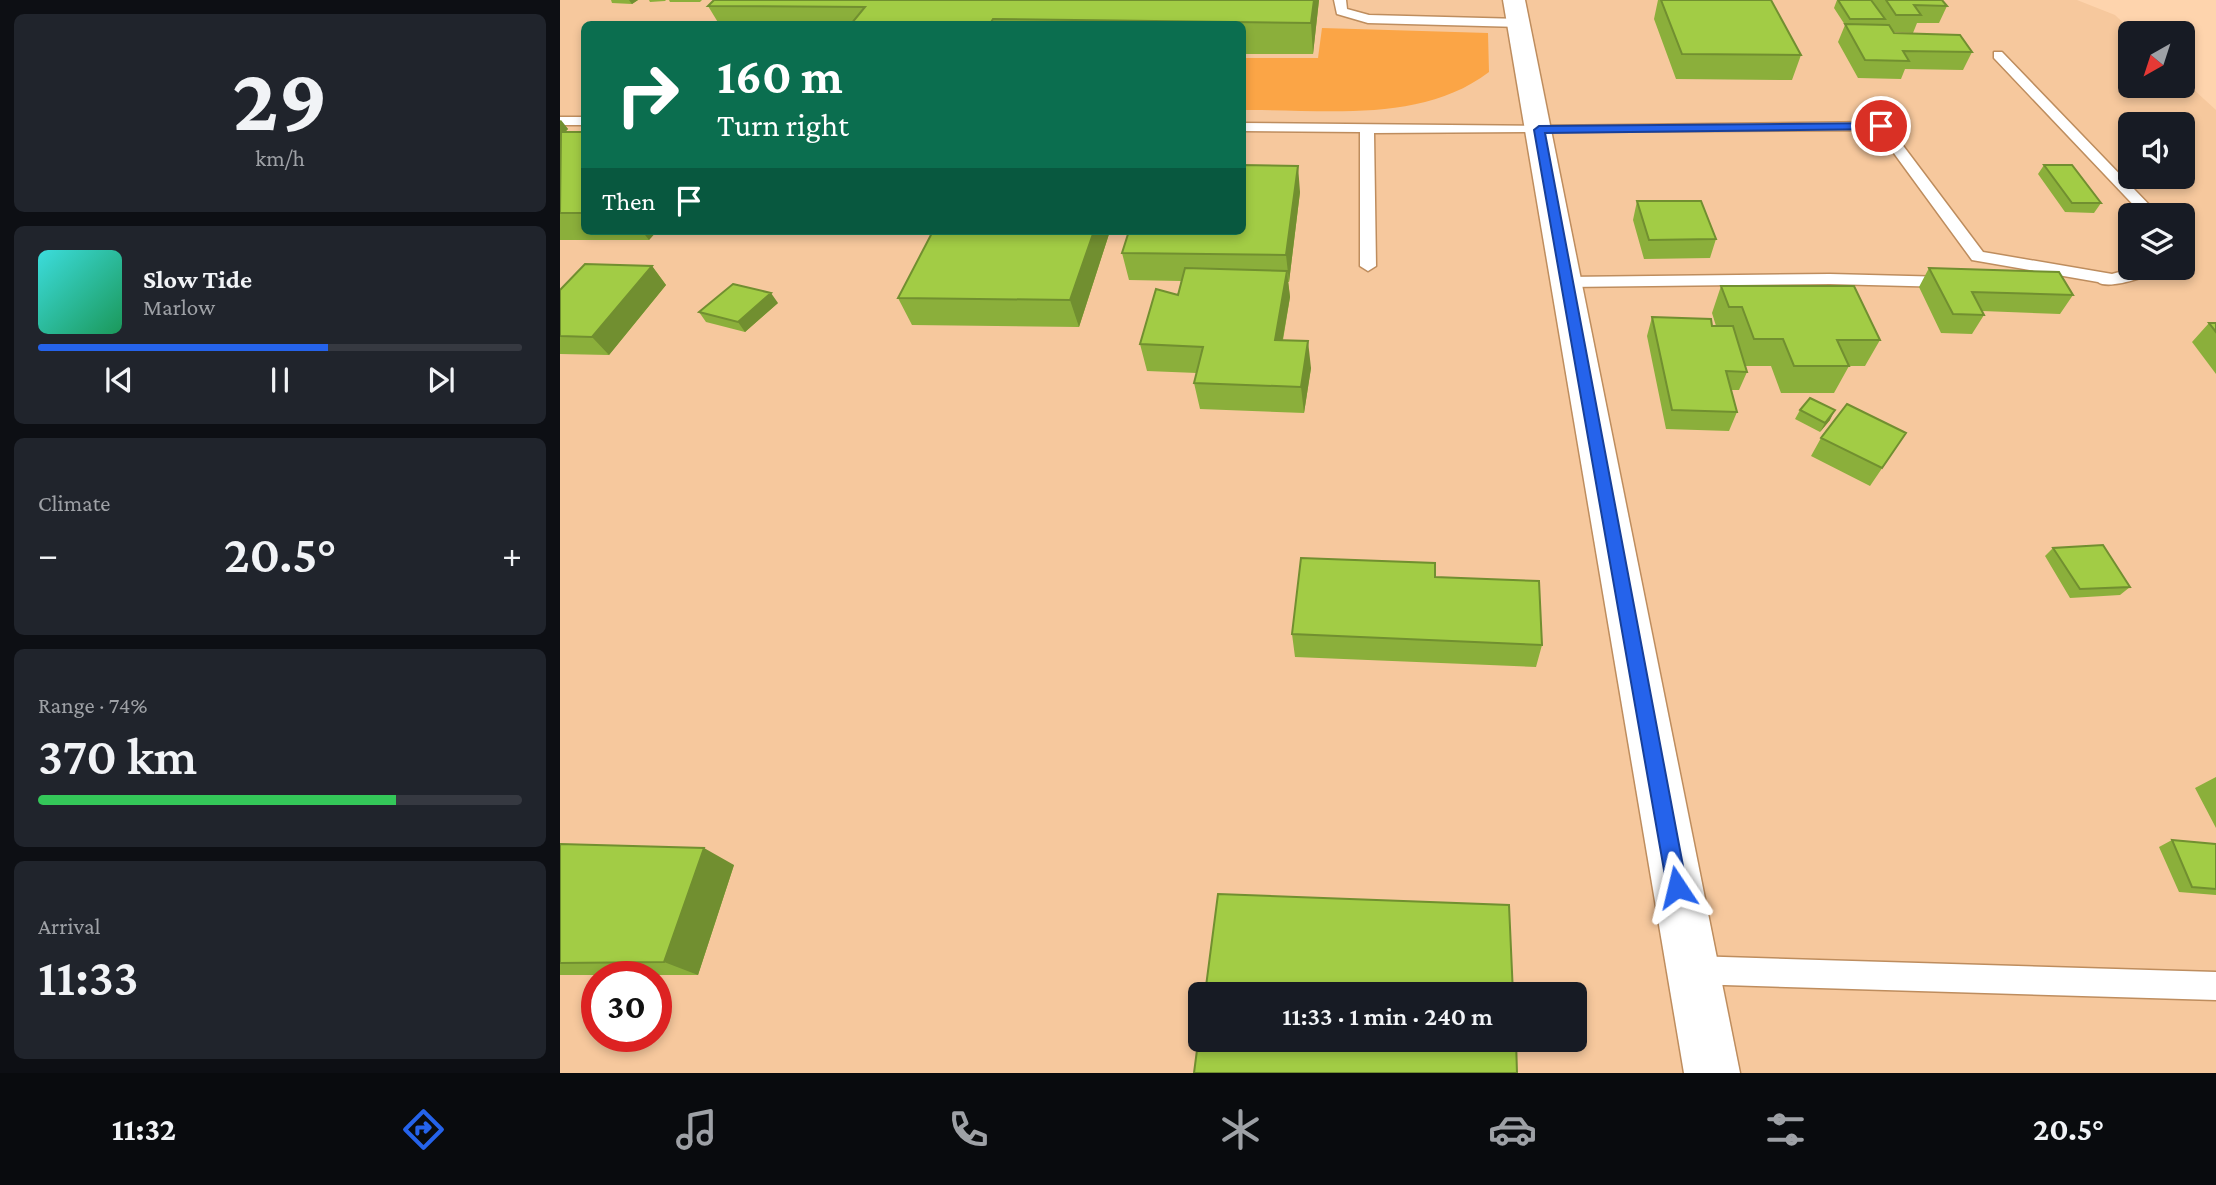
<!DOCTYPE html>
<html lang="en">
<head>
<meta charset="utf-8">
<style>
	:root { --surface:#171b24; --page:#20242c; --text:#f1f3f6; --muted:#9ea1a6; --line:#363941; --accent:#2563eb }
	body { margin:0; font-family:"Crimson Pro",serif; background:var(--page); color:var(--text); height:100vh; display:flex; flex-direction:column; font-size:26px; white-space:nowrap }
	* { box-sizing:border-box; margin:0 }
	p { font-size:23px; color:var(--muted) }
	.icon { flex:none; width:38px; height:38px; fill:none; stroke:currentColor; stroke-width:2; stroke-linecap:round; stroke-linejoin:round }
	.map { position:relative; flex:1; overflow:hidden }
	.side { display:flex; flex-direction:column; gap:14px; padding:14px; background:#0d0f14; width:560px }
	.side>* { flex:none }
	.banner { position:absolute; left:21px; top:21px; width:665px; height:214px; border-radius:10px; box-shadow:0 4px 10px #0003; background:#0b6e4f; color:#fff; overflow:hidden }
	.needle { width:46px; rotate:219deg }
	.buttons { position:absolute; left:1558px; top:21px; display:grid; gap:14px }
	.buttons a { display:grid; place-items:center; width:77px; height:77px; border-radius:10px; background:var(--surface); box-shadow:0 4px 10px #0003; font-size:35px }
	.speed { position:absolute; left:21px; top:961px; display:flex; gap:14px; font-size:35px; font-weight:700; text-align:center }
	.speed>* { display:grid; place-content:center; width:91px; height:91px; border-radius:50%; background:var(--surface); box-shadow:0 4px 10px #0003; line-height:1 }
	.speed .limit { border:10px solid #d22; background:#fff; color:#111 }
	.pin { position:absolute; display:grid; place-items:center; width:60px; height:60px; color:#fff; margin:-30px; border:4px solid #fff; border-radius:50%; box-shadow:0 2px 7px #0007 }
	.me { position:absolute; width:77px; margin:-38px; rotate:350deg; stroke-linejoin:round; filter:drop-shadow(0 0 5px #0008) }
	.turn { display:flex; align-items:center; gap:24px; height:147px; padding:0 21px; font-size:32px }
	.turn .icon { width:91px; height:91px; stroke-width:2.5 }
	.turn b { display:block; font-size:49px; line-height:60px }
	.then { display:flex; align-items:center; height:66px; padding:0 21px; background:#0003; gap:14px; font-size:26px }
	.big { font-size:52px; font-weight:600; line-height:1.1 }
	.side .tile { flex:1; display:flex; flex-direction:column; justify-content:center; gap:10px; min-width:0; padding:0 24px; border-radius:10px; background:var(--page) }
	.side .dial { align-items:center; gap:0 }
	.dial b { font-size:91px; line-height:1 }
	.song { display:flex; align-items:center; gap:21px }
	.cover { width:84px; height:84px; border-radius:10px; background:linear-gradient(135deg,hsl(180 70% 55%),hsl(150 70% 35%)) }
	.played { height:7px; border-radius:4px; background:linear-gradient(90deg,var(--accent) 60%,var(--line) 60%) }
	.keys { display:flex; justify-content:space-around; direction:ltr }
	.heat { display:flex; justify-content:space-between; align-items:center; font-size:38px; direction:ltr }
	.charge { height:10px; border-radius:5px; background:linear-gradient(90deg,#34c759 74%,var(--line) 0) }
	.trip { position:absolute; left:628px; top:982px; width:399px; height:70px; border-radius:10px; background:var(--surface); box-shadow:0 4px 10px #0003; font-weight:600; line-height:70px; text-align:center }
	.tabs { display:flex; height:112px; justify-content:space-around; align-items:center; background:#090b0e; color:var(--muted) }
	.tabs .icon { width:49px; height:49px }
	.tabs .on { color:var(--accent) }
	.tabs b { font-size:32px; color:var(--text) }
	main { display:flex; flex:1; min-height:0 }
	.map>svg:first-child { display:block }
	.built { fill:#f6c89d; fill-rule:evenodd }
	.green { fill:#fba546 }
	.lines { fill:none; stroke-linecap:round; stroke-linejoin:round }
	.service-casing { stroke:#be8d5e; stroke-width:3 }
	.minor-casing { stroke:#be8d5e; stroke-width:3 }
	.service { fill:#fff; fill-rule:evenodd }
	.minor { fill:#fff; fill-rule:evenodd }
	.wall { fill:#8baf3b }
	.shaded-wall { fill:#718f30 }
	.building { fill:#a2cc45; stroke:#718f30; stroke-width:2 }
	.route { fill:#2563eb; stroke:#184099; stroke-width:2 }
</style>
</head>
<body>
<main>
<section class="side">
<div class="tile dial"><b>29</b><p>km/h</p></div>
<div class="tile">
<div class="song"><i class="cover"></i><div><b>Slow Tide</b><p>Marlow</p></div></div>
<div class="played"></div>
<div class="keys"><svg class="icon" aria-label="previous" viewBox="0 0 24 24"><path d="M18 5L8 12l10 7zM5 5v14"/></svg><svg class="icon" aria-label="pause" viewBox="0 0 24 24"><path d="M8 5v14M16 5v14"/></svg><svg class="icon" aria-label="next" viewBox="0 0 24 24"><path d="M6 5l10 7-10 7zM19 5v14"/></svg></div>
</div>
<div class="tile"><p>Climate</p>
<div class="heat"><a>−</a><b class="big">20.5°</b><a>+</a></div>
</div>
<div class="tile"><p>Range · 74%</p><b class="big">370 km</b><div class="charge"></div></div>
<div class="tile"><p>Arrival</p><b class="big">11:33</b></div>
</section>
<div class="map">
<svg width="1656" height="1073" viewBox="0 0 1656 1073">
	<rect width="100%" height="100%" fill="#fed4ad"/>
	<path class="built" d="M0,0h1517l38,15 19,18h-4v53h52v-7l34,31v963h-1656zM24,24h658v207h-658zM1570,124h52v53h-52zM1570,215h52v53h-52zM37,976h59v60h-59zM640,994h375v46h-375z"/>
	<path class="green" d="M762,28l166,5 1,39c-68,52 -165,37 -246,38v-52h75z"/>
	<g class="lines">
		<g class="service-casing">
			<path id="service" d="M774,0h12l1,9 22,6 152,4 6,4 -6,4 -153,-4 -31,-9z
				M1434,52h8l157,163h-16l-149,-157z
				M0,117h24v8h-24z
				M1321,122l5,1 97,129 129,22 22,-6h25c-9,9 -51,22 -61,14l-126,-22 -95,-130 -503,3 2,133 -8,5 -8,-5v-134l-118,-1v-8l297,3z
				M1270,274l118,3 8,5 -8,5 -118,-3 -263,3 -8,-5 8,-5z
				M1132,956l524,16v28l-524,-16 -10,-4 -4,-10 4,-10z"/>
		</g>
		<g class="minor-casing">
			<path id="minor" d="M943,0h22l215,1073h-56z"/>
		</g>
		<use href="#service" class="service"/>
		<use href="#minor" class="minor"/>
	</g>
	<path class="wall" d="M51,0h27l-6,4 -20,-1z
		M89,0h17l-1,1 -15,1z
		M109,0h33l-2,2h-30z
		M154,0h605l-6,54h-71v-30h-523l-11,-18z
		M1098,0h113l30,55 -9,25 -116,-1 -22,-60z
		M1277,0h105l5,6 -8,17h-22l-4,10 -19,-1v1l78,19 -9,18 -58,-1 -4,10 -43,-1 -20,-36 7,-17 -11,-17z
		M0,120l8,9 -3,3h19v99h73l-8,9h-89z
		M1484,165l57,38 -7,10 -29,-1 -27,-38z
		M740,192l-11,90h-1l2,15 -7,43 28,28 -7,45 -104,-4 -6,-26 3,-10 -50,-2 -7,-27 38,-49 3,-14 -52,-1 -7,-27z
		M1077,201l79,38 -6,19 -66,1 -11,-39z
		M550,231l-31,96 -167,-2 -14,-27z
		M92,266l14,19 -57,70 -49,-1v-64z
		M1369,268l144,27 -13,19 -78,-3 2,4 -12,19 -31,-1 -22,-46z
		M1161,286l159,54 -15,26h-16l-15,27h-53l-10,-27h-26l2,6 -8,18h-8l6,22 -8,19 -63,-2 -19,-93 5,-19 64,9 -4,-13z
		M218,303l-33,29 -39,-10 -7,-10z
		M1649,323h7v51l-24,-32z
		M1240,410l30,10 -10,12 -25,-13z
		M1346,433l-36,53 -59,-30 10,-18z
		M1493,548l77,39 -10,8 -50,3 -25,-42z
		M875,577l107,68 -6,22 -241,-10 -3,-23z
		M1656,777v51l-21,-40z
		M1612,840l44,4v51l-37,-3 -20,-45z
		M0,844l174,21 -36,110h-138z"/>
	<path class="shaded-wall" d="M69,0h9l-6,4z
		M754,0h5l-6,54 -2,-31z
		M1,120l7,9 -8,8v-16z
		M738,166l2,26 -11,90 -3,-27z
		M82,231h15l-8,9z
		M534,231h16l-31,96 -9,-27z
		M92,266l14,19 -57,70 -17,-18z
		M727,271l3,26 -12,69 -3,-26z
		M211,293l7,10 -33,29 -7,-10z
		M748,341l3,27 -7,45 -3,-26z
		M1275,410l-5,10 -10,12 5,-9z
		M144,848l30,17 -36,110 -34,-13z"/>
	<path class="building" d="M154,0h600l-3,23 -318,-4 -3,5h-139l14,-17 -157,-1z
		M1101,0h110l30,55 -119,-1z
		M1278,0h33l14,19h-35z
		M1326,0h56l5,6 -33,-1 7,10h-25z
		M1285,24l44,1 5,8 66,2 12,17 -69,-1 6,10 -44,-1z
		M1,132h23v81h-24z
		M682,165l56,1 -12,89 -164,-2 7,-22h113z
		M1484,165h28l29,38h-29z
		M1077,201h64l15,38 -67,1z
		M373,231h161l-24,69 -172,-2z
		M25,264l67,2 -60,71 -32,-1v-46z
		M625,268l102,3 -12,69 33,1 -7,46 -107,-4 9,-36 -63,-3 16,-55 22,6z
		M1369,268l130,4 14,23 -101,-3 12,23 -31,-1z
		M173,284l38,9 -33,29 -39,-10z
		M1161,286h133l26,54h-43l12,26h-55l-11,-27h-29l-12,-32h-13z
		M1092,317l59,2 1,7h21l14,46 -21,-1 11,41 -65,-2z
		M1649,323h7v9z
		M1250,398l25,12 -10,13 -25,-13z
		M1287,404l59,29 -24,35 -61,-30z
		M1543,545l27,42 -50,2 -27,-41z
		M741,558l134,5v14l104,4 3,64 -250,-11z
		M1612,840l44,4v45l-24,-2z
		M0,844l144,4 -40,114 -104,1z
		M658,894l291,11 4,89h-308z
		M640,1027v13h316l1,33h-323z"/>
	<path class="route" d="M1321,123l4,1v5l-340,4 142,754 -3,8 -7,3 -7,-3 -3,-8 -133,-757 5,-4z"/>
</svg>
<div class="buttons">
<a><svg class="needle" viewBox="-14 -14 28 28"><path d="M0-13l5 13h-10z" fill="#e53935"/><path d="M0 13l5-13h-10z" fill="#9ea1a6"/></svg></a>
<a><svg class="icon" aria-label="sound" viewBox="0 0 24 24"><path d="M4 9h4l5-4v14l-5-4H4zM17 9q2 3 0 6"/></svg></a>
<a><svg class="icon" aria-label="layers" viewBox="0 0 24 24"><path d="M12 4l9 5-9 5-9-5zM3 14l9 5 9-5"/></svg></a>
</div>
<div class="speed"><div class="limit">30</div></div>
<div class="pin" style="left:1321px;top:126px;background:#d93025"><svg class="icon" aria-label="arrive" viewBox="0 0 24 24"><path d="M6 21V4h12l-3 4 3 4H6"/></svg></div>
<svg class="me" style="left:1117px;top:887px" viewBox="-20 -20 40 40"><path d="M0-17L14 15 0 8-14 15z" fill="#2563eb" stroke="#fff" stroke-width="4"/></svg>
<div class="trip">11:33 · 1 min · 240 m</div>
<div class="banner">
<div class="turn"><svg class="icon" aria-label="right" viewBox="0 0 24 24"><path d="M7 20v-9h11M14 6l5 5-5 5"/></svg><div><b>160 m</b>Turn right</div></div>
<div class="then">Then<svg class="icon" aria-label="arrive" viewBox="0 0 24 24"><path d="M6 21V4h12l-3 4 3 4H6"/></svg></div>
</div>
</div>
</main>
<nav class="tabs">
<b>11:32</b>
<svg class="icon on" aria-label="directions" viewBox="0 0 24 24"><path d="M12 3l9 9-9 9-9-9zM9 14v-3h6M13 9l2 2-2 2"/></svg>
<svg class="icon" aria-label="music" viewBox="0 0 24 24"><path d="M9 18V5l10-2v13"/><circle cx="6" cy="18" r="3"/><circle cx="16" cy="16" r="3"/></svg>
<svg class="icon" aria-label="phone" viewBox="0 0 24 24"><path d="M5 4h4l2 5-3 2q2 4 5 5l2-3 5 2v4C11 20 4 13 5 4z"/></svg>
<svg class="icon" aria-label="climate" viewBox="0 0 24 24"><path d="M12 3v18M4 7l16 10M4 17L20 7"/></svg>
<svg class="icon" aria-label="car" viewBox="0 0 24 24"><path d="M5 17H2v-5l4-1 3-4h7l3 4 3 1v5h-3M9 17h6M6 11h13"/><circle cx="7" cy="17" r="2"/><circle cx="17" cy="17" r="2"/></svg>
<svg class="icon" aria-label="filters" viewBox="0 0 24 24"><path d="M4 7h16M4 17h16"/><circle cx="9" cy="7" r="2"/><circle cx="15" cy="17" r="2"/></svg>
<b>20.5°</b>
</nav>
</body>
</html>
